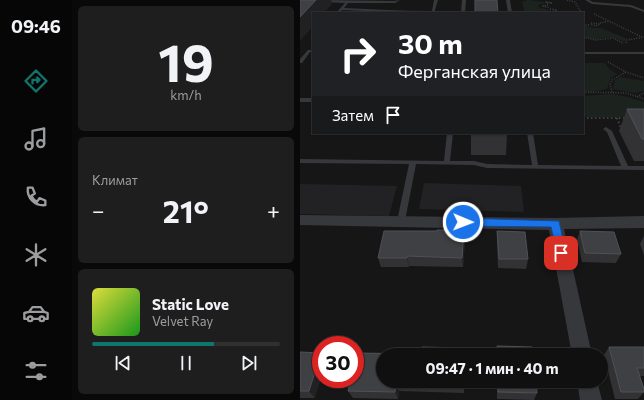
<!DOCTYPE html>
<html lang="ru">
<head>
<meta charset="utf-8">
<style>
	:root { --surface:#101011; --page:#1e1e1f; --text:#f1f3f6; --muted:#9c9d9f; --line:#303031; --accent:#0f766e }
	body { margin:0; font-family:Commissioner,sans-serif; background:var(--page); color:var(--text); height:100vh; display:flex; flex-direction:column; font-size:15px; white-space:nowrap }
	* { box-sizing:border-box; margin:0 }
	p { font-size:13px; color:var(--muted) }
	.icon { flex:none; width:22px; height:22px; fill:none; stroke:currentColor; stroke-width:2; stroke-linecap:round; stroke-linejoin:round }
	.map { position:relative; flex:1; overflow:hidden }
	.drawer { display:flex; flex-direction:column; gap:6px; padding:6px; background:#090909; width:228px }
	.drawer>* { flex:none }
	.hud { position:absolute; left:12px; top:12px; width:272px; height:122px; border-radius:0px; box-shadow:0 1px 3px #0004,0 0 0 1px var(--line); background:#202124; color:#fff; overflow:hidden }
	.speed { position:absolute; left:12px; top:336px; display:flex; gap:8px; font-size:20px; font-weight:700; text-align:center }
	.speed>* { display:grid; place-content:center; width:52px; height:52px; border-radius:50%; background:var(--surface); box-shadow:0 1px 3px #0004,0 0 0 1px var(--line); line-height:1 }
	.speed .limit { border:6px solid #d22; background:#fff; color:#111 }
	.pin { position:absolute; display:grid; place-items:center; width:34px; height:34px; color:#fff; margin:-17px; border-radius:8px; box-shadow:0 2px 6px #0006 }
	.me { position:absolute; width:44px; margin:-22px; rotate:91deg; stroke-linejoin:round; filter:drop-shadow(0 0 3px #0008) }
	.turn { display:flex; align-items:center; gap:14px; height:84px; padding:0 20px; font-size:18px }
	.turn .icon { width:52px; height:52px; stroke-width:2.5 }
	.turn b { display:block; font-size:28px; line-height:34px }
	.then { display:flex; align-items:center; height:38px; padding:0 20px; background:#0003; gap:8px; font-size:15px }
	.big { font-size:30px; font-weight:700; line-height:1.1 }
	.drawer .card { flex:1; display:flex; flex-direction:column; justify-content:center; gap:6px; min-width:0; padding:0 14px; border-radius:6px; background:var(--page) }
	.drawer .dial { align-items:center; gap:0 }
	.dial b { font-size:52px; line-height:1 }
	.song { display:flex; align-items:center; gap:12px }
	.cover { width:48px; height:48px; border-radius:6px; background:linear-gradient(135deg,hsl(60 70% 55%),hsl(120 70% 35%)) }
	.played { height:4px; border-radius:2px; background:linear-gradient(90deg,var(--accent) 65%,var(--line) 65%) }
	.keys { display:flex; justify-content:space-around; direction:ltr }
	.heat { display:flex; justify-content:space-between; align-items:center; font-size:22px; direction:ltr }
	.trip { position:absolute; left:76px; top:348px; width:232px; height:40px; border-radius:20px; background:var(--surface); box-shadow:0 1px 3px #0004,0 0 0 1px var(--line); font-weight:700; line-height:40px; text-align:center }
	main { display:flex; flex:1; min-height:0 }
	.menu { display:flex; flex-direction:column; width:72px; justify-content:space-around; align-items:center; background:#060607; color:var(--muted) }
	.menu .icon { width:28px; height:28px }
	.menu .current { color:var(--accent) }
	.menu b { font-size:18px; color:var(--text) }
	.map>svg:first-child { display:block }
	.built { fill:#222224 }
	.green { fill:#1c221d }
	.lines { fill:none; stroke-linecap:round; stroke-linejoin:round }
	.path-far1 { stroke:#3d3f43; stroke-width:1.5; stroke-dasharray:1 1.5; stroke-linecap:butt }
	.path { stroke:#3d3f43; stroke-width:2; stroke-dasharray:1.5 2.5; stroke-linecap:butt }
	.lane { fill:#37383c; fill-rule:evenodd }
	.street { fill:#37383c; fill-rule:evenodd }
	.wall { fill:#323235 }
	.shaded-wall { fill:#212123 }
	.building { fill:#3f4043; stroke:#4f5155 }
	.route { fill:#1a73e8; stroke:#114b97 }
</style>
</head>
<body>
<main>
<nav class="menu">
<b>09:46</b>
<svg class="icon current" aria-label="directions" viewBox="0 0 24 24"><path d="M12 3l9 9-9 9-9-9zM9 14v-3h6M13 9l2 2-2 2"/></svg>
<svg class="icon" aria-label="music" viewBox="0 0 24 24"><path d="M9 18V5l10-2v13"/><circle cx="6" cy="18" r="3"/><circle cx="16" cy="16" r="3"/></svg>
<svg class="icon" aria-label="phone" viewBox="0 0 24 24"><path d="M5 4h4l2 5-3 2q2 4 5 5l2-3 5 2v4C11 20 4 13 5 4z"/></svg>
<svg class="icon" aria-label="climate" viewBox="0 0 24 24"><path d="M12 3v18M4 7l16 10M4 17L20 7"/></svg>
<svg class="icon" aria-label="car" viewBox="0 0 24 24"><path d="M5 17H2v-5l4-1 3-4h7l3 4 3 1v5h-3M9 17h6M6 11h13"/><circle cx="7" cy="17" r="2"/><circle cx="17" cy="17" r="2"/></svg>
<svg class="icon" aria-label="filters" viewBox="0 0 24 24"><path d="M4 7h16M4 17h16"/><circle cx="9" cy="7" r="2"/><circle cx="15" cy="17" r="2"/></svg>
</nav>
<section class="drawer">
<div class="card dial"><b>19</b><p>km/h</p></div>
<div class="card"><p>Климат</p>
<div class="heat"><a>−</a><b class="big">21°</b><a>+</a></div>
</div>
<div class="card">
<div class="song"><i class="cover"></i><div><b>Static Love</b><p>Velvet Ray</p></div></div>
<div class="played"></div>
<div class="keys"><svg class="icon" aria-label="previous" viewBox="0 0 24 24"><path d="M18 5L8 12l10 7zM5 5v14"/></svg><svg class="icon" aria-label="pause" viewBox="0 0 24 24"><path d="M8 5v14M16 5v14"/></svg><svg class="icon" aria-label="next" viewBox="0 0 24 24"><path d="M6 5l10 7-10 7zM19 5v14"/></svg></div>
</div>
</section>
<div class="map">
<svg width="344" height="400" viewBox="0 0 344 400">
	<rect width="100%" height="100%" fill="#161617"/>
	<path class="built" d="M124,183l97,3 3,26 -105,-3z
		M0,184l97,2 -8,30 -89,-2z"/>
	<path class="green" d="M228,0l17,2 -1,2h-5l-1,3 11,3 1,1 -25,2 -3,-11z
		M283,25l11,3h7l27,11 -3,1v2l-13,-5 -10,1 -4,2 -15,-3z
		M283,63h22l4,6 8,5 -7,5 -3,10 -16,3 -8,-1z
		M320,77l24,4v10l-10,2 -21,-4 2,-9z
		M311,94l17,3 16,5v15h-61v-21z"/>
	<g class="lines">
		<path class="path-far1" d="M267,0l8,2 6,10
			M246,2l6,1h-6z
			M248,5l-5,1 7,2
			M250,9l7,1 -6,2
			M247,13h5
			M294,14l48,23
			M291,23l9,1 -4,2 -4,-1z
			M300,23l10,-2
			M283,25h7
			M283,37l13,3 17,-2 10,5
			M326,43l1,-3 17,-3
			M308,62l18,10 18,6
			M283,92l43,1 18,6
			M312,92l-2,-8 2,-4 14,-8
			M337,97l7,-4"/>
		<path class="path" d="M283,118h43
			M317,118l4,10"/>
		<path class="lane" d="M22,0l72,1 6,-1 -5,3h-47l-4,5c29,1 58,3 88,3l2,-11h4l-3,10 1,3c-32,0 -62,-2 -94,-3l-3,3 -2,-1 8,-9 -22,-1z
			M162,0h4l-1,13h-4z
			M206,0h4l2,13h-4z
			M285,0h4l4,2 38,3 13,5v2l-14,-5 -38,-3z
			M8,50h5v2h-3l-8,11h-2v-4z
			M283,52h61v2h-61z
			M0,98h13v4h-13z
			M306,127l6,4 16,35h16v4l-157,-2 -13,-3 -58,-1 -11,57 -1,2h-6l-1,-2 12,-57 -109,-1v-4l144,2 3,-28h6l-3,28h24l13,3 45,1 -5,-32h6l5,32 83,1 -14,-34 -4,-3z"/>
		<path class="street" d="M0,215l255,3 89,-2v12l-80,1 28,126h-20l-23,-125 -249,-5z
			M277,381h20l5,19h-22z"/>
	</g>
	<path class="wall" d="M327,109h17v52h-10l-15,-30z
		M171,133h36l-1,22h-35z
		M197,231l31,28 -2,10 -28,-1 -1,-27z
		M280,231l41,23 -5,9 -34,-1 -5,-22z
		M344,236v19l-4,-11z
		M165,240l-2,27 -54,-1v1h-28l-3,-9z
		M122,347l43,1v7h-82v26h81v12l-65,-2 -1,8 -45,-1 -5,-7 3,-12h4v-17l2,-9 64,1z
		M309,347h35v29h-4l4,13v3l-6,7h-23l-11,-44z
		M0,352l15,46h-15z
		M197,381h39l1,12 -3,7 -37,-1z"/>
	<path class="shaded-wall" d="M16,0h15l1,4 -8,9h-11v13l-13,15v-24z
		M164,230l1,10 -2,27 -1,-9z
		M107,256l2,10v1l-2,-9z
		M21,353v26l-6,19 -6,-7z
		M96,383l3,8 -1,8 -3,-7z"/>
	<path class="building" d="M0,0h16l-16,17z
		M175,0h22l1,13h-23z
		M327,109h17v30h-2z
		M137,230h27l-2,28 -55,-2v2h-29l6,-27h53z
		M197,231l28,1 3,27h-29z
		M280,231l34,1 7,22 -36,-1z
		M197,346l35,1 1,8h-36z
		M122,347l43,1v7h-82v26h81l-1,5 -67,-3 -1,9 -47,-1 3,-12h4v-17l2,-9 64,1z
		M309,347h35v21h-7l7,21v3h-23z
		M0,352l21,1 -12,38h-9z
		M198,381h38l1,12 -39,-1z"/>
	<path class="route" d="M163,218l96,3 7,32 -1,3 -4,1 -3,-1 -7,-29 -88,-1 -5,-4z"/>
</svg>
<div class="speed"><div class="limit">30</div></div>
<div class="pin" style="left:261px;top:253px;background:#d93025"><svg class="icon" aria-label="arrive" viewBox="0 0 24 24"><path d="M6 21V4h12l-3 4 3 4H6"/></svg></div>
<svg class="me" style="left:163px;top:222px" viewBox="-20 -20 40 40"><circle r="17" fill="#1a73e8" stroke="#fff" stroke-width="3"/><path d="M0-11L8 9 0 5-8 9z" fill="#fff"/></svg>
<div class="trip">09:47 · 1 мин · 40 m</div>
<div class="hud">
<div class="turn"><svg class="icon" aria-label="right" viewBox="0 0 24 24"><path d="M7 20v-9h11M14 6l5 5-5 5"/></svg><div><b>30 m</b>Ферганская улица</div></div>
<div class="then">Затем<svg class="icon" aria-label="arrive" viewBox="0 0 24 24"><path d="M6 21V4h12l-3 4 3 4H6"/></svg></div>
</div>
</div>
</main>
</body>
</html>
